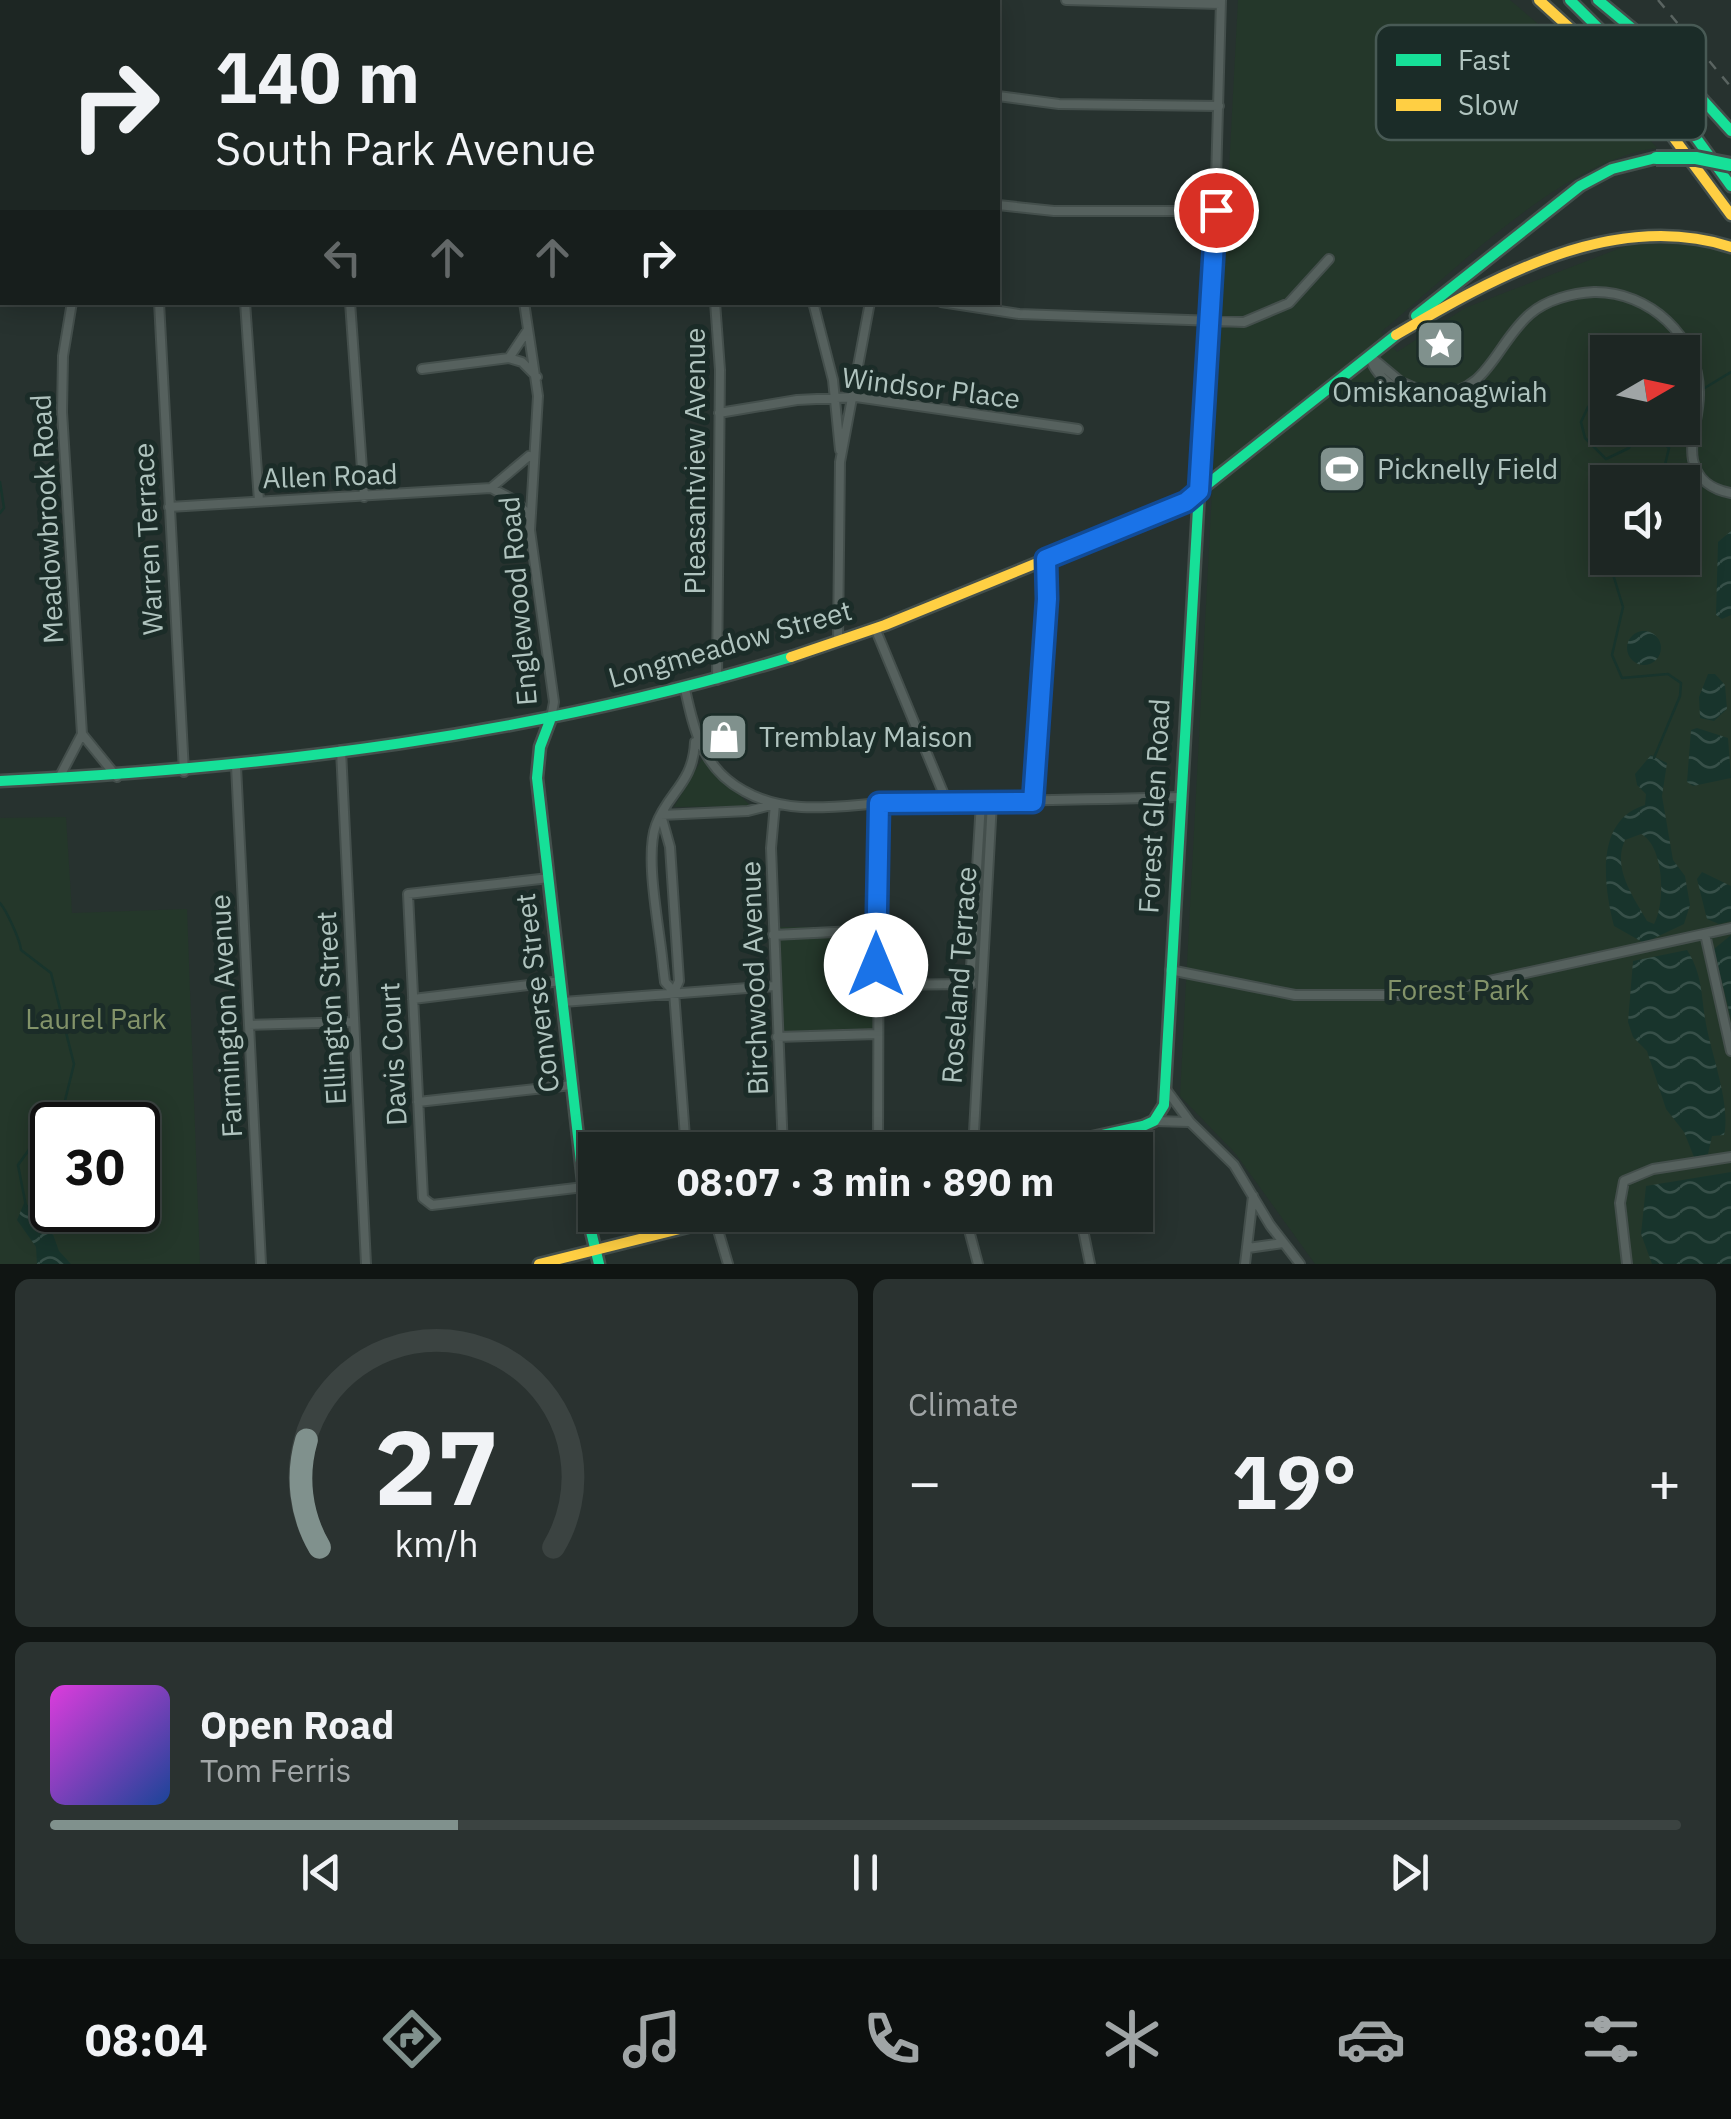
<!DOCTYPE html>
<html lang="en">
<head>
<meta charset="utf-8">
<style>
	:root { --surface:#1d2623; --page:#2a3230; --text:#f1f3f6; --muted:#a0a5a6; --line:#3b4341; --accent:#80918d }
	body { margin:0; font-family:"IBM Plex Sans",sans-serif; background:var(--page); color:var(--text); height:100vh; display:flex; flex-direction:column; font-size:38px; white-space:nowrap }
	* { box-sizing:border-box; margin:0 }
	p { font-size:32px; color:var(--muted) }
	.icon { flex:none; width:55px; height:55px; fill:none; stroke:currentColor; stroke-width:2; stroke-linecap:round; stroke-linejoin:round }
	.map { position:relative; height:1264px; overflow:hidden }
	.details { display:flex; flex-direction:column; gap:15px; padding:15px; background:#101513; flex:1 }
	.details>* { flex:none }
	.banner { position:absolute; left:0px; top:0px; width:1000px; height:305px; box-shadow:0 5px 25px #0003,0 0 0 2px var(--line); background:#1d2623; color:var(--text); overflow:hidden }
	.needle { width:65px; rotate:81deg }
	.buttons { position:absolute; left:1590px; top:335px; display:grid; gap:20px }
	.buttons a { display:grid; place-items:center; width:110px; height:110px; border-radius:0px; background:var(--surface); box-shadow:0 5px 25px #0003,0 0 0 2px var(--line); font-size:50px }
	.speed { position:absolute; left:30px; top:1102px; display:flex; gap:20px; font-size:50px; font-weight:700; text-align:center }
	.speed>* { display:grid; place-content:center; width:130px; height:130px; border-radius:50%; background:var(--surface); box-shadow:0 5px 25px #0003,0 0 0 2px var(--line); line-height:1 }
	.speed .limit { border:5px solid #111; border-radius:15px; background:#fff; color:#111 }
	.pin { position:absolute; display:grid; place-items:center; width:85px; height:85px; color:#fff; margin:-42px; border:5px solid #fff; border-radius:50%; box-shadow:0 2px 10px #0007 }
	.me { position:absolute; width:110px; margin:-55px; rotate:0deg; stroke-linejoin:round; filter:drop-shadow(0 0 8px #0008) }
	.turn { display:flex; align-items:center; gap:35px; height:210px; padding:0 50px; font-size:45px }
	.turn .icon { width:130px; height:130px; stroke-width:2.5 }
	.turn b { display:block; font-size:70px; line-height:85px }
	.lanes { display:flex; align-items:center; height:95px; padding:0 50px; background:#0003; justify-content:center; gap:50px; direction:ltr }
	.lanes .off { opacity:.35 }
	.big { font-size:75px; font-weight:700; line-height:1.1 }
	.details .widget { flex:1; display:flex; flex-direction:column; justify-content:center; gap:15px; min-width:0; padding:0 35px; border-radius:15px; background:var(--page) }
	.details .dial { align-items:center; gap:0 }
	.dial svg { height:260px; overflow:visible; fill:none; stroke:var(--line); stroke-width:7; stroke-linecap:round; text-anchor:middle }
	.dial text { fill:var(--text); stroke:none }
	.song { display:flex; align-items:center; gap:30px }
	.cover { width:120px; height:120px; border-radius:15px; background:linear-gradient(135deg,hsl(300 70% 55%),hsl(220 70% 35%)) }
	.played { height:10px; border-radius:5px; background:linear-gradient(90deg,var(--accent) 25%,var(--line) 25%) }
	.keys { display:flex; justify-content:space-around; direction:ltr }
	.heat { display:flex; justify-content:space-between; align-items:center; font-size:55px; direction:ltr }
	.details .tiles { flex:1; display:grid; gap:15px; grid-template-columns:1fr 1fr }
	.widget:last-child { grid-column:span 2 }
	.trip { position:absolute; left:578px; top:1132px; width:575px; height:100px; border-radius:0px; background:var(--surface); box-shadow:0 5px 25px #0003,0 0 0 2px var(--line); font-weight:700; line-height:100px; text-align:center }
	.tab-bar { display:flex; height:160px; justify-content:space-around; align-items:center; background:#0c0f0e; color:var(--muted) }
	.tab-bar .icon { width:70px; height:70px }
	.tab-bar .on { color:var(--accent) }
	.tab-bar b { font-size:45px; color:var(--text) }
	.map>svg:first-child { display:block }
	.green { fill:#24372a; fill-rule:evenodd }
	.water { fill:url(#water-waves); fill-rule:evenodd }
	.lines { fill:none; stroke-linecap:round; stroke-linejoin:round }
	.stream { stroke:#18342c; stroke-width:2.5 }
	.street-casing { stroke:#444f4c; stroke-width:12 }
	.fast-casing { stroke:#444f4c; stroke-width:15 }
	.slow-casing { stroke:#444f4c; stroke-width:15 }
	.street { stroke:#56615e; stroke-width:8 }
	.fast { stroke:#16e098; stroke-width:10 }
	.slow { stroke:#ffcf43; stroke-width:10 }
	.rail { stroke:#5a6461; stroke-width:2.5; stroke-dasharray:10 10; stroke-linecap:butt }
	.fast-bridge-casing { stroke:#444d4c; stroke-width:18; stroke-linecap:butt }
	.fast-bridge { stroke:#16e098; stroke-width:12 }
	.route-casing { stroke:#114b97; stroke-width:25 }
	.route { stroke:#1a73e8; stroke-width:18 }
	.labels { text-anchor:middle; stroke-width:10; stroke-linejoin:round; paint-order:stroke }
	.street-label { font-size:28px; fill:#b0c4bf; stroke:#1b2c28 }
	.poi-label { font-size:28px; fill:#b0c4bf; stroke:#1b2c28; text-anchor:start }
	.park-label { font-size:28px; fill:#839369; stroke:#1b2c28 }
	.key { fill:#1b2c28; stroke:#485a55; stroke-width:2.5 }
	.key-label { font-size:28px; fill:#b0c4bf }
</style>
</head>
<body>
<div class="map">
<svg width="1731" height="1264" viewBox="0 0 1731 1264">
	<defs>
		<pattern id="water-waves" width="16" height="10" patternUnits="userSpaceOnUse" patternTransform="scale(2.5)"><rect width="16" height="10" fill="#18342c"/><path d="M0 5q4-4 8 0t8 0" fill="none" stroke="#375049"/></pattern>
	</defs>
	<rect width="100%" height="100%" fill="#27322f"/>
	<path class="green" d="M1238,0h272l66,56 81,92c-96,13 -201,122 -276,184l16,20 68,-44 171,-66 44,-5 51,18v1009h-416l-80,-111 -55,-57zM1608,352h74v76h-74zM1608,482h74v76h-74z
		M702,759l49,47 -77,1z
		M66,817l6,96 115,-4 13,355h-200v-446zM52,1125h86v85h-86z
		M778,927h92l17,52 -8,52 -95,4 -11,-66z"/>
	<path class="water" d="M1731,531v84l-9,4 -6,-4 2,-73z
		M1627 648a17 17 0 1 1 34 0a17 17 0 1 1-34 0Z
		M1708,674h7l10,11 2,24 -13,12 -14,-3 -1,-21z
		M1697,728l31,10 3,40 -38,8 -6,-4 4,-52z
		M1651,755l16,8 -5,33 11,64 12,16 5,29 -6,19 -40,19 -30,-17c-10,-39 -20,-106 31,-121l1,-11 -9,-9 -2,-11zM1641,834c23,12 25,68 13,90l-7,-3c-14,-25 -35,-53 -22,-81z
		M1702,872l29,14v35l-12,3 -12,-5 -10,-40z
		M1731,935v84l-17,-70z
		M1687,950c16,25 14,46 19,74 6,32 25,82 18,111l-12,1 -4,18 -14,3 -10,-25 -18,-23 -19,-58 -14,-14 -5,-15 5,-61z
		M1731,1172v92h-79l-11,-30 5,-48z
		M24,1203l22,12 13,36 12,13h-34l-1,-17 -19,-27z"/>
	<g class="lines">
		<path class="stream" d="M363,2l1,-2
			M0,271l2,-1
			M1703,389l28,-17
			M1682,394l14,-3
			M1608,400l-20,7 -7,15 4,16 21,21 23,-11 8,-19 15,3 17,16 -5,21 -42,13
			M0,482l4,26 -4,5
			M1607,555l-6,-37 7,-24
			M1608,558l15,49 -11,48 10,23 46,-4 13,9 -1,13 -26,62
			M0,903c6,7 20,36 21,47l30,23 23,91 -14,57 -5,4
			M26,1206l-8,-41 20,-28 14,-10"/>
		<g class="street-casing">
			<path id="street" d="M126,0v2
				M638,0l3,2
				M904,0l1,2
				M1066,0l154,4
				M65,2l14,-2
				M197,2v-2
				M652,2l2,-2
				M921,2v-2
				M0,31l2,-1
				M998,96l61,8 160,2
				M0,154l2,-4
				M998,205l56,6h162
				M72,302l-9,54 -1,56 20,322 35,43
				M159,302l25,470
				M245,302l14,199
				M350,302l14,195
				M524,302l14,94 -8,134 24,172 -3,16
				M715,302l5,68 -3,310
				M813,302l20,78 7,70
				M941,302l78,12 225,8 45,-19 40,-44
				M1370,356c3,15 16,26 29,34 13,7 23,6 37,5 52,-1 60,-52 94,-81 16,-14 42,-21 64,-22 55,-1 105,45 105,100 1,23 -10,46 -6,68 4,20 20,30 38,33
				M1370,356l31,26 30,13
				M509,358l13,4 15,15
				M422,369l87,-11 18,-27
				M719,413l78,-13 59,-3 222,32
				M491,488l38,-32
				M1199,490l14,-201 8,-289
				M169,507l322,-19 25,13 13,15
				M875,628l72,174
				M838,641l2,-179 30,-160
				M685,689c9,42 18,80 59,102 49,28 105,12 158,11 93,-1 185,-2 277,-5
				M341,750l25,514
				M236,766l25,498
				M59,778l23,-44
				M1033,802l14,-203 -1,-40
				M661,815l87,-4 27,-7 -4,44 12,302
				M661,815l9,32 9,134 -5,11 12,158
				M549,878l-141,16 15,304 9,7 152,-18
				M1705,934l26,117
				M773,935l103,-5
				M1170,970l125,25h130l306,-67
				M970,984l11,-182
				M876,985l95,-1
				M674,992l-9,-10 -2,-16c-3,-36 -19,-109 -7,-141 12,-33 37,-41 39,-83
				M413,999l148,-18
				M563,1002l212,-16
				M249,1025l105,-3
				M777,1037l100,-3
				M1165,1088l25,34 44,43 36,60 30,39
				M418,1102l154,-17
				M1154,1121l35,1
				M878,1150l1,-347
				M973,1150l19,-348
				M965,1215l13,49
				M1080,1215l10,49
				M715,1220l13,44
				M1248,1248l35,-5
				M1245,1264l8,-68
				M1627,1264l-7,-61 4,-22 29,-12 78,-12"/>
		</g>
		<g class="fast-casing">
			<path id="fast" d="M1570,0l93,92 68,94
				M1598,0l59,49 74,82
				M1416,316l164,-130 32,-17 44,-11
				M1123,528l62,-26 211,-167
				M551,718l-11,29 -3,31 50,437 12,49
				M0,781c267,-13 535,-46 791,-124
				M1035,1150l108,-24 11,-5 10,-16 35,-614"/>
		</g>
		<g class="slow-casing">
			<path id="slow" d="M1539,0l100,91 92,124
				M1396,335c98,-58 219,-126 335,-88
				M791,657l94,-32 238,-97
				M539,1264l197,-49"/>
		</g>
		<use href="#street" class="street"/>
		<use href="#fast" class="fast"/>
		<use href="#slow" class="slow"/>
		<path class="rail" d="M1658,0l73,87"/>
		<g class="fast-bridge-casing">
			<path id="fast-bridge" d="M1656,158h40l35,7"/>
		</g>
		<use href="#fast-bridge" class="fast-bridge"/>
	</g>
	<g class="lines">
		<g class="route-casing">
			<path id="route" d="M876,965l3,-162 154,-1 14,-203 -1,-40 140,-57 13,-11 17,-281"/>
		</g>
		<use href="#route" class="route"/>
	</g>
	<defs>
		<g id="sight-square" transform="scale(2.5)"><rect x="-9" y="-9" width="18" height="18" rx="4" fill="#80918d" stroke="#1b2c28"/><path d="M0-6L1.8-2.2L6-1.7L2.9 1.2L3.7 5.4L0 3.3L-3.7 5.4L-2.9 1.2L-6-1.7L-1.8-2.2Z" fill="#fff"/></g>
		<g id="stadium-square" transform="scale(2.5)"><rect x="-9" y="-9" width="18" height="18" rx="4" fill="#80918d" stroke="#1b2c28"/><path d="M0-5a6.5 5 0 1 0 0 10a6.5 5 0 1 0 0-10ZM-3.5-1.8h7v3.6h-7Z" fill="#fff"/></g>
		<g id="shop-square" transform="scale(2.5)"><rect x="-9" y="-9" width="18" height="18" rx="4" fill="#80918d" stroke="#1b2c28"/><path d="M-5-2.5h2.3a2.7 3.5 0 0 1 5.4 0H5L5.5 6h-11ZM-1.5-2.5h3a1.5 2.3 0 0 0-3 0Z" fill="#fff"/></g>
	</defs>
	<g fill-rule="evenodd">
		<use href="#sight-square" x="1440" y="344"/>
		<use href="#stadium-square" x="1342" y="469"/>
		<use href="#shop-square" x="724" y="737"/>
	</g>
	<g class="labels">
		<g class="street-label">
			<text transform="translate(931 388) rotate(7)" y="10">Windsor Place</text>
			<text transform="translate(695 461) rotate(-90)" y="10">Pleasantview Avenue</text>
			<text transform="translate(330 476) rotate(-2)" y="10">Allen Road</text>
			<text transform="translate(47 519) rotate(-93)" y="10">Meadowbrook Road</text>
			<text transform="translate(148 539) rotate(-93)" y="10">Warren Terrace</text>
			<text transform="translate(518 601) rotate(-95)" y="10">Englewood Road</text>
			<text transform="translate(730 644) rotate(-16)" y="10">Longmeadow Street</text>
			<text transform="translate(1154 806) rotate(-87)" y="10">Forest Glen Road</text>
			<text transform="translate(959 975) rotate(-86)" y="10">Roseland Terrace</text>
			<text transform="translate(754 978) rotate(-92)" y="10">Birchwood Avenue</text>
			<text transform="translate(537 993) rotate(-97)" y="10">Converse Street</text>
			<text transform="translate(331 1008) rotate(-93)" y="10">Ellington Street</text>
			<text transform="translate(226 1016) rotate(-93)" y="10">Farmington Avenue</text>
			<text transform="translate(393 1054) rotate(-93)" y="10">Davis Court</text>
		</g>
		<g class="poi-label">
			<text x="1440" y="402" text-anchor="middle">Omiskanoagwiah</text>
			<text x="1377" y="479">Picknelly Field</text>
			<text x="759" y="747">Tremblay Maison</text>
		</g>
		<g class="park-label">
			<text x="1458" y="1000">Forest Park</text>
			<text x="96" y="1029">Laurel Park</text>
		</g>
	</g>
	<rect x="1376" y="25" width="330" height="115" rx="15" class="key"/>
	<rect x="1396" y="54" width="45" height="12" fill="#16e098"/>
	<rect x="1396" y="99" width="45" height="12" fill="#ffcf43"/>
	<g class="key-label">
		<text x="1458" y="70">Fast</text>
		<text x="1458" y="115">Slow</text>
	</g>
</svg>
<div class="buttons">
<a><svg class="needle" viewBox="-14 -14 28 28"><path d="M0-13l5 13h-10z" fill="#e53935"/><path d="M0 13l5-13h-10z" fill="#a0a5a6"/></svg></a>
<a><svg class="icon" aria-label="sound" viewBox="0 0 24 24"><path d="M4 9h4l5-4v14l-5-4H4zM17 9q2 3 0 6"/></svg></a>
</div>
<div class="speed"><div class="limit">30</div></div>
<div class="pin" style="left:1216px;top:210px;background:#d93025"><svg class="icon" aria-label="arrive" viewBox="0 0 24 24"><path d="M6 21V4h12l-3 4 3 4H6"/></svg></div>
<svg class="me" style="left:876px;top:965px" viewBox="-20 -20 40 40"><circle r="19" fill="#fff"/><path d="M0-13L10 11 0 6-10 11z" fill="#1a73e8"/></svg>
<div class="trip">08:07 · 3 min · 890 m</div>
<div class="banner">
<div class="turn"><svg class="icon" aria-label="right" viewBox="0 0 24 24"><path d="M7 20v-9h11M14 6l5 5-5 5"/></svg><div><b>140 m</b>South Park Avenue</div></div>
<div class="lanes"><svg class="icon off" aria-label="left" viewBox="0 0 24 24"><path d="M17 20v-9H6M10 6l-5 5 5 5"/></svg><svg class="icon off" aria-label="ahead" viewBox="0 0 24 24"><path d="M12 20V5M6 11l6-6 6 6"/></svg><svg class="icon off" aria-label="ahead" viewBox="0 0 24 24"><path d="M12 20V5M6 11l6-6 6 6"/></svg><svg class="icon" aria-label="right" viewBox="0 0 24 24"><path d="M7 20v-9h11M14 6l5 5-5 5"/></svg></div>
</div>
</div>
<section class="details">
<div class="tiles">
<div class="widget dial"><svg viewBox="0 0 100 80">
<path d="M14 69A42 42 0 1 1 86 69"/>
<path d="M14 69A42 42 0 0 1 10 36" stroke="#80918d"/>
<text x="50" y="56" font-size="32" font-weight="700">27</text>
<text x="50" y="72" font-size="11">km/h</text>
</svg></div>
<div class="widget"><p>Climate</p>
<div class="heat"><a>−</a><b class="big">19°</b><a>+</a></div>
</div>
<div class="widget">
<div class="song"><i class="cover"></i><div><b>Open Road</b><p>Tom Ferris</p></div></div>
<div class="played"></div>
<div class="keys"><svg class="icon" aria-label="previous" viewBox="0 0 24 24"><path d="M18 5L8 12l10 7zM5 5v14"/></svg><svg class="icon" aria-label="pause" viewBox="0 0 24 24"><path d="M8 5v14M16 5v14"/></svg><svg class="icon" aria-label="next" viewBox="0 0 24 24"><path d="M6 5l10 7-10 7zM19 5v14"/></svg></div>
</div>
</div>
</section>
<nav class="tab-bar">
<b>08:04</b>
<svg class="icon on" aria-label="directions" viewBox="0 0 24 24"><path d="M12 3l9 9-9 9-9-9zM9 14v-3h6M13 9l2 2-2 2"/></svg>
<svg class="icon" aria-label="music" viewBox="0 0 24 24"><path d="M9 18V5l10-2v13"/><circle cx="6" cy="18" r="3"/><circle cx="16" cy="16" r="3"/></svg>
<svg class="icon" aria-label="phone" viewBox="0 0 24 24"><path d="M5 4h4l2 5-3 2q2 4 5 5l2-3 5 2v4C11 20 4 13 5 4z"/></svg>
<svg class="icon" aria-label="climate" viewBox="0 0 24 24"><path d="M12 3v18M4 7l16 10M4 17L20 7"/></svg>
<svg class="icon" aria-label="car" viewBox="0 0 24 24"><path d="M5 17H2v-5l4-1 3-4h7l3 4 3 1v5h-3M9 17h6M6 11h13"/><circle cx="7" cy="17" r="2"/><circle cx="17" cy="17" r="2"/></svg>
<svg class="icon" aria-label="filters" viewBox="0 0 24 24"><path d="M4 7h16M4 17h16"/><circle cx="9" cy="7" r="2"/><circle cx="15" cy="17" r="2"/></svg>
</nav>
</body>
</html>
